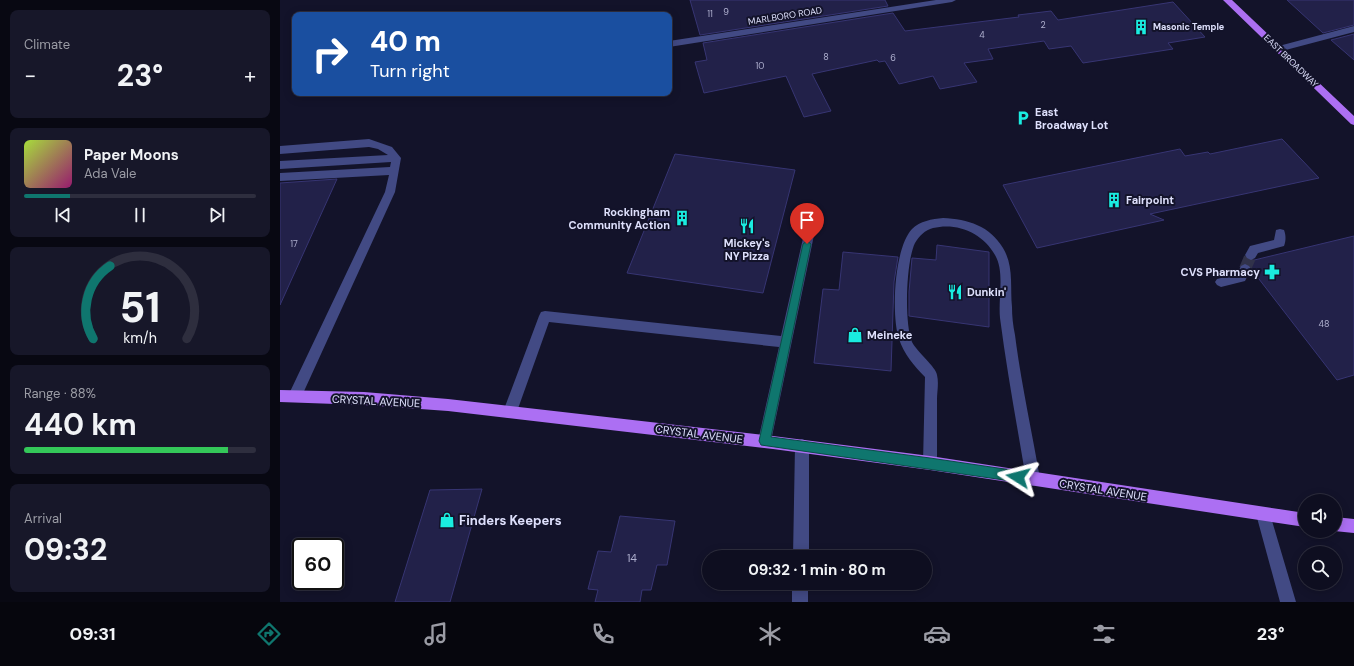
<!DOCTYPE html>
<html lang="en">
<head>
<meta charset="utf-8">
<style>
	:root { --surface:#0e0e20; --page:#171729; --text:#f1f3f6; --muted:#9b9ca5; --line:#2e2e3e; --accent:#0f766e }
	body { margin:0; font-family:"DM Sans",sans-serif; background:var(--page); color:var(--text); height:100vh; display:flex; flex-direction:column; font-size:15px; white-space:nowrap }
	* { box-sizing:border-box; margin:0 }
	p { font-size:13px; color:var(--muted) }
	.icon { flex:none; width:22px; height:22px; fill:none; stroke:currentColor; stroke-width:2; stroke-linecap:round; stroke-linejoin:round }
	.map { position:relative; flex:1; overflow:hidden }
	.panel { display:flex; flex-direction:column; gap:10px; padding:10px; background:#080812; width:280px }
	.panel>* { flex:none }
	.guide { position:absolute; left:12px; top:12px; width:380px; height:84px; border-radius:8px; box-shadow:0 2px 10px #0003,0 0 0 1px var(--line); background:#1a4fa0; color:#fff; overflow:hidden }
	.controls { position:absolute; left:1018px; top:494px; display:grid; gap:8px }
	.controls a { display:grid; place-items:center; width:44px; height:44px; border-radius:50%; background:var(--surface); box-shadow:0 2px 10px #0003,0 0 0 1px var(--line); font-size:20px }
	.speed { position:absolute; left:12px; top:538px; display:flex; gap:8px; font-size:20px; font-weight:700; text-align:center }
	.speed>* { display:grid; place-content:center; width:52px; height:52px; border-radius:50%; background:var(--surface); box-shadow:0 2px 10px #0003,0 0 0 1px var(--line); line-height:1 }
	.speed .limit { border:2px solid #111; border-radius:6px; background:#fff; color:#111 }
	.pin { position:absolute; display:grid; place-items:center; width:34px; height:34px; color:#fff; margin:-41px -17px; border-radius:50% 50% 50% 0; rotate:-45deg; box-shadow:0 0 4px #0007 }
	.pin .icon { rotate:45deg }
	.me { position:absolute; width:44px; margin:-22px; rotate:279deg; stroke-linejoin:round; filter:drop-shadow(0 0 3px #0008) }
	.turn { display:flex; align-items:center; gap:14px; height:84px; padding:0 12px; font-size:18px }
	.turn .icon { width:52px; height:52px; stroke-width:2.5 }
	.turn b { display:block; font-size:28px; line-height:34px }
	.big { font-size:30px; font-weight:700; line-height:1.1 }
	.panel .card { flex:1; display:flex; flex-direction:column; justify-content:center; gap:6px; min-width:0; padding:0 14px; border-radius:8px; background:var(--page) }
	.panel .dial { align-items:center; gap:0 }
	.dial svg { height:104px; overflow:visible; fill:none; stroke:var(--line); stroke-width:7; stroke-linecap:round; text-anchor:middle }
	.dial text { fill:var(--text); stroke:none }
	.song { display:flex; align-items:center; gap:12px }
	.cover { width:48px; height:48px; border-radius:6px; background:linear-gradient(135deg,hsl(80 70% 55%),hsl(320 70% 35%)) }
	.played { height:4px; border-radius:2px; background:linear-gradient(90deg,var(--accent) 20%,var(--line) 20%) }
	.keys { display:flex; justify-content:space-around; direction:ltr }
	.heat { display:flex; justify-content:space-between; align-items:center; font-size:22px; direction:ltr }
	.charge { height:6px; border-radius:3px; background:linear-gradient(90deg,#34c759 88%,var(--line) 0) }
	.trip { position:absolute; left:422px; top:550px; width:230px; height:40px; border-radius:20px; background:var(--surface); box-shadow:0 2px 10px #0003,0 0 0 1px var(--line); font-weight:700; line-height:40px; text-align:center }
	.tabs { display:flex; height:64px; justify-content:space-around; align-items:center; background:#06060d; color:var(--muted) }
	.tabs .icon { width:28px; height:28px }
	.tabs .on { color:var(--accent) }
	.tabs b { font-size:18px; color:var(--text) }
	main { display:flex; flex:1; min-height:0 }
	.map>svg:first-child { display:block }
	.building { fill:#222149; stroke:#373573 }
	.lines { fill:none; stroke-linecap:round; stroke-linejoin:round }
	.minor-tunnel { stroke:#31324a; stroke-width:12; stroke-dasharray:12 5.5; stroke-linecap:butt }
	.minor { fill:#424a84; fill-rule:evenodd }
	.major { fill:#ac6ff3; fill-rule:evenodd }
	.route { fill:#0f766e; stroke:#0a4d48 }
	.labels { text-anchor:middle; stroke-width:4; stroke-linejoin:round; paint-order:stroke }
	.number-label { font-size:9px; fill:#afb0cf }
	.far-street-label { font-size:9px; fill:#dee0fc; stroke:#13132a }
	.far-poi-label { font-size:9px; font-weight:bold; fill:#dee0fc; stroke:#13132a; text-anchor:start }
	.poi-label { font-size:11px; font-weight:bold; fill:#dee0fc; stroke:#13132a; text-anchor:start }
	.street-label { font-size:11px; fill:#dee0fc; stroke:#13132a }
	.near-number-label { font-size:11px; fill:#afb0cf }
	.near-poi-label { font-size:13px; font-weight:bold; fill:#dee0fc; stroke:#13132a; text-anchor:start }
</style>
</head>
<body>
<main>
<section class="panel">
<div class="card"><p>Climate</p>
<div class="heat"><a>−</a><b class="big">23°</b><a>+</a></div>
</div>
<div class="card">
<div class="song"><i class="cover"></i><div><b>Paper Moons</b><p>Ada Vale</p></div></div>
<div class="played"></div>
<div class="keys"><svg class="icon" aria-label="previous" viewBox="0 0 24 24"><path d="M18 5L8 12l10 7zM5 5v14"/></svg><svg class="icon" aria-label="pause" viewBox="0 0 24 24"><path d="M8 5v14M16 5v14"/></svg><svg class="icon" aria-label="next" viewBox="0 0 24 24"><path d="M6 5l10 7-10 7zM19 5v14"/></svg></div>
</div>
<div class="card dial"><svg viewBox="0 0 100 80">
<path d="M14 69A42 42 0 1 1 86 69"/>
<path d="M14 69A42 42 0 0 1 27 13" stroke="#0f766e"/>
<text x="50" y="56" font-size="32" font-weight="700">51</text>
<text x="50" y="72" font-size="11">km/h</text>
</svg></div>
<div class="card"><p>Range · 88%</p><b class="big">440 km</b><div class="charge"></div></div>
<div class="card"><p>Arrival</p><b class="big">09:32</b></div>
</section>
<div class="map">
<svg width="1074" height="602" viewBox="0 0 1074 602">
	<rect width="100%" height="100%" fill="#13132a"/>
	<path class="building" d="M410,0h195l3,6 -188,29z
		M1007,0h67v25l-31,8z
		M893,2l32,35 -37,6 5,6 -90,14 -12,-17 -22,3 -5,-8 -56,8 5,10 -29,4 13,19 -37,7 -7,-13 -34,8 -14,-23 -6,1 -2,-2 -65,14 19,37 -27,6 -18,-41 -82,17 -9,-31 12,-2 -4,-17 190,-30 12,18 114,-14 -1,-2 33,-4 7,9z
		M1074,34v26l-23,-20z
		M1002,139l37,39 -169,36 14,6 -127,28 -34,-63 177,-36 5,7 23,-4 2,2z
		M395,154l120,16 -32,123 -136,-20z
		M57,179l-57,126v-122z
		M1074,236v139l-17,5 -85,-110 -2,-5 -4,-3z
		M657,245l52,7v75l-80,-11v-24l3,-34 24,2z
		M563,252l55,5 -4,25 -3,89 -77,-8 9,-74 16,1z
		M202,489l-32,113h-55l35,-112z
		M340,516l55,5 -8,44h-10l-6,25h-9l-2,12h-45l3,-12 -10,-1 10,-38 13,1z"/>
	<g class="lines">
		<path class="minor-tunnel" d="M965,269l6,-14"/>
		<path class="minor" d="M656,0h20l-4,2 -283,45v-6z
			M1074,26v6l-76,20 -4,-3 1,-2z
			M89,139l23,8 9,11 -6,34 -95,208 -5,2 -5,-2 -2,-4 97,-204 4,-17 -109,6v-8l110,-6 1,-5 -111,7v-8l108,-6 -10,-6 -9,-2 -89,7v-8z
			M533,212l4,1 1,3 -48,230 -5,2 -5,-2 -2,-5 21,-94 -230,-25 -34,95 -5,1 -5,-1 -2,-5 36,-96 2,-4 4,-1 236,25 27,-120 1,-3z
			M663,218c25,1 47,8 60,30 11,18 7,39 9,59 0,9 1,19 3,28 6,48 17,96 25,144l-2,5 -5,2 -5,-2 -2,-5c-9,-54 -19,-107 -26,-161 -2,-20 5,-46 -5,-63 -12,-22 -38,-33 -62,-27 -8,2 -14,8 -18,15 -9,18 -11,80 -3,99 5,10 24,25 25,33 2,8 0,17 0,24 0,22 0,43 0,64l-2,5 -5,2 -5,-2 -2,-5 2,-86c-11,-11 -21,-23 -26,-38 -8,-24 -5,-91 13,-110 8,-8 20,-10 31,-11z
			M1000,229l4,1c2,5 2,11 0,16l-26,7 -3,5 -4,2 -4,-2 -2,-3 5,-9 24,-6 2,-10z
			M965,264l4,2 2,3 -6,12 -24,6 -4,-2 -2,-3 2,-3 20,-5 4,-8z
			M522,439l5,2 2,5v111h-16l2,-111 2,-5z
			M983,507l5,2 2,5 26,88h-16l-24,-88 2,-5z
			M512,583h16v19h-16z"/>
		<path class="major" d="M943,0h9l122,116v9l-3,-1z
			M0,390l84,2 84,7 325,37 157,20 375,57v14l-375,-57 -157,-21 -325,-38 -84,-6 -84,-3z
			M1055,517l19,2v14l-20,-2z"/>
	</g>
	<path class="route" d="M527,241l4,3 -40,193 159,21 88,13 4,2 1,4 -1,4 -4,1 -257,-37 -2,-4 44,-197z"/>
	<defs>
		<g id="building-bare" transform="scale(1.2)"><path d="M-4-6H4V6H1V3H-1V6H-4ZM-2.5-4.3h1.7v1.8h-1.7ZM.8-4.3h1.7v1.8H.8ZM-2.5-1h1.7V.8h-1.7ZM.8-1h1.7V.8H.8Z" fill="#1aece0" stroke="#13132a" stroke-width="2.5" paint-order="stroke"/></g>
		<g id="parking-bare" transform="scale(1.2)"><path d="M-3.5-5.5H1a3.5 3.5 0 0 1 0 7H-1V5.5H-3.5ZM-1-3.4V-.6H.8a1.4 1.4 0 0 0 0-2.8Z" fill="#1aece0" stroke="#13132a" stroke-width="2.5" paint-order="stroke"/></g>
		<g id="restaurant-bare" transform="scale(1.2)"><path d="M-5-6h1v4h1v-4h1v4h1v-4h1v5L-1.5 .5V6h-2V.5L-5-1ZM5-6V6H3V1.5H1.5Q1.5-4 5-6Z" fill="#1aece0" stroke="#13132a" stroke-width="2.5" paint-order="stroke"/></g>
		<g id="pharmacy-bare" transform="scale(1.2)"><path d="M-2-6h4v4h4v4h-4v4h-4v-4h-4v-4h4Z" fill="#1aece0" stroke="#13132a" stroke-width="2.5" paint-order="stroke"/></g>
		<g id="shop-bare" transform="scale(1.2)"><path d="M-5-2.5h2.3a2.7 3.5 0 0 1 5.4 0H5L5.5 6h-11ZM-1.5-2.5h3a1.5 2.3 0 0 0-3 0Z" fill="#1aece0" stroke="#13132a" stroke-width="2.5" paint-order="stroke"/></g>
	</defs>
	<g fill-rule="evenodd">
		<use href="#building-bare" x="861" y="27"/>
		<use href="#parking-bare" x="743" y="118"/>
		<use href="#building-bare" x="834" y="200"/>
		<use href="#building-bare" x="402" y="218"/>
		<use href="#restaurant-bare" x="467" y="226"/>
		<use href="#pharmacy-bare" x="992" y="272"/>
		<use href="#restaurant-bare" x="675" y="292"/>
		<use href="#shop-bare" x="575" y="335"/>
		<use href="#shop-bare" x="167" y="520"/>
	</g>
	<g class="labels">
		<g class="number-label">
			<text x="446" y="15">9</text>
			<text x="430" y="17">11</text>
			<text x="763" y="28">2</text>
			<text x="702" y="38">4</text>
			<text x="546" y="60">8</text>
			<text x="613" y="61">6</text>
			<text x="480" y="69">10</text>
			<text x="14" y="247">17</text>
			<text x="1044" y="327">48</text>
		</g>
		<g class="far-street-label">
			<text transform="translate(505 16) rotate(-9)" y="3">MARLBORO ROAD</text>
			<text transform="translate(1011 61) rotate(44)" y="3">EAST BROADWAY</text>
		</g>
		<g class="far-poi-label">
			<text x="873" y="30">Masonic Temple</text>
		</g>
		<g class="poi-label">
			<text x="755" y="116">East<tspan x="755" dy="13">Broadway Lot</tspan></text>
			<text x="846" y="204">Fairpoint</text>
			<text x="390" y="216" text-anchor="end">Rockingham<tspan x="390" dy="13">Community Action</tspan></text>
			<text x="467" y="247" text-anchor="middle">Mickey's<tspan x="467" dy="13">NY Pizza</tspan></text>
			<text x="980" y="276" text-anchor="end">CVS Pharmacy</text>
			<text x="687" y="296">Dunkin'</text>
			<text x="587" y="339">Meineke</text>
		</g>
		<g class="street-label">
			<text transform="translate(96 401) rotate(3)" y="4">CRYSTAL AVENUE</text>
			<text transform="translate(419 434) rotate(7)" y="4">CRYSTAL AVENUE</text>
			<text transform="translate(823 490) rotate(9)" y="4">CRYSTAL AVENUE</text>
		</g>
		<g class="near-number-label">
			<text x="352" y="562">14</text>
		</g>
		<g class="near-poi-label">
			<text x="179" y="525">Finders Keepers</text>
		</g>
	</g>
</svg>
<div class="controls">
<a><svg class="icon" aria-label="sound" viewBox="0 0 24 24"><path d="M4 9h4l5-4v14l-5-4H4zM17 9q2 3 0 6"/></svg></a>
<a><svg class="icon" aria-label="search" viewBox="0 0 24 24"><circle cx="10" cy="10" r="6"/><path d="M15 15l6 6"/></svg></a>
</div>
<div class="speed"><div class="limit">60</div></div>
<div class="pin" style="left:527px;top:244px;background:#d93025"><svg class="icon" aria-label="arrive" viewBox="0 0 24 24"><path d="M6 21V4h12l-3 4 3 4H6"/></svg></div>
<svg class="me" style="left:738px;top:477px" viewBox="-20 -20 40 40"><path d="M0-17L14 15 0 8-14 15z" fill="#0f766e" stroke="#fff" stroke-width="4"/></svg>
<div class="trip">09:32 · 1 min · 80 m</div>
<div class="guide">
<div class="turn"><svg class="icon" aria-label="right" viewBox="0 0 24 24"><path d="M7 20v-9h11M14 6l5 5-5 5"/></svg><div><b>40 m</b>Turn right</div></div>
</div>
</div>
</main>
<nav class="tabs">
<b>09:31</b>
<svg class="icon on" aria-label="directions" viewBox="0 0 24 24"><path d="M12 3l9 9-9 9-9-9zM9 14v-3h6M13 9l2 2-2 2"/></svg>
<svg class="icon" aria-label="music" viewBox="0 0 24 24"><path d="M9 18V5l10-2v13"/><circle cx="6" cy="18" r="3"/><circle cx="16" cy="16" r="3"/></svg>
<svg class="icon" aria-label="phone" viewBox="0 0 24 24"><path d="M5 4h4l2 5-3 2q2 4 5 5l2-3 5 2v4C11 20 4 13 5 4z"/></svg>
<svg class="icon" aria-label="climate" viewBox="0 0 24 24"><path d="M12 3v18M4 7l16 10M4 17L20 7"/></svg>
<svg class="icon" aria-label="car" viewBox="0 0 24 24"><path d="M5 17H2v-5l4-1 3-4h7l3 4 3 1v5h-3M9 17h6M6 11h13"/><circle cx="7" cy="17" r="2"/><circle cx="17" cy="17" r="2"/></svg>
<svg class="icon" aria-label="filters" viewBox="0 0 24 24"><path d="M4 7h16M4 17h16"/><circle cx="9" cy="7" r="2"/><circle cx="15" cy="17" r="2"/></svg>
<b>23°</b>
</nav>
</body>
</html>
